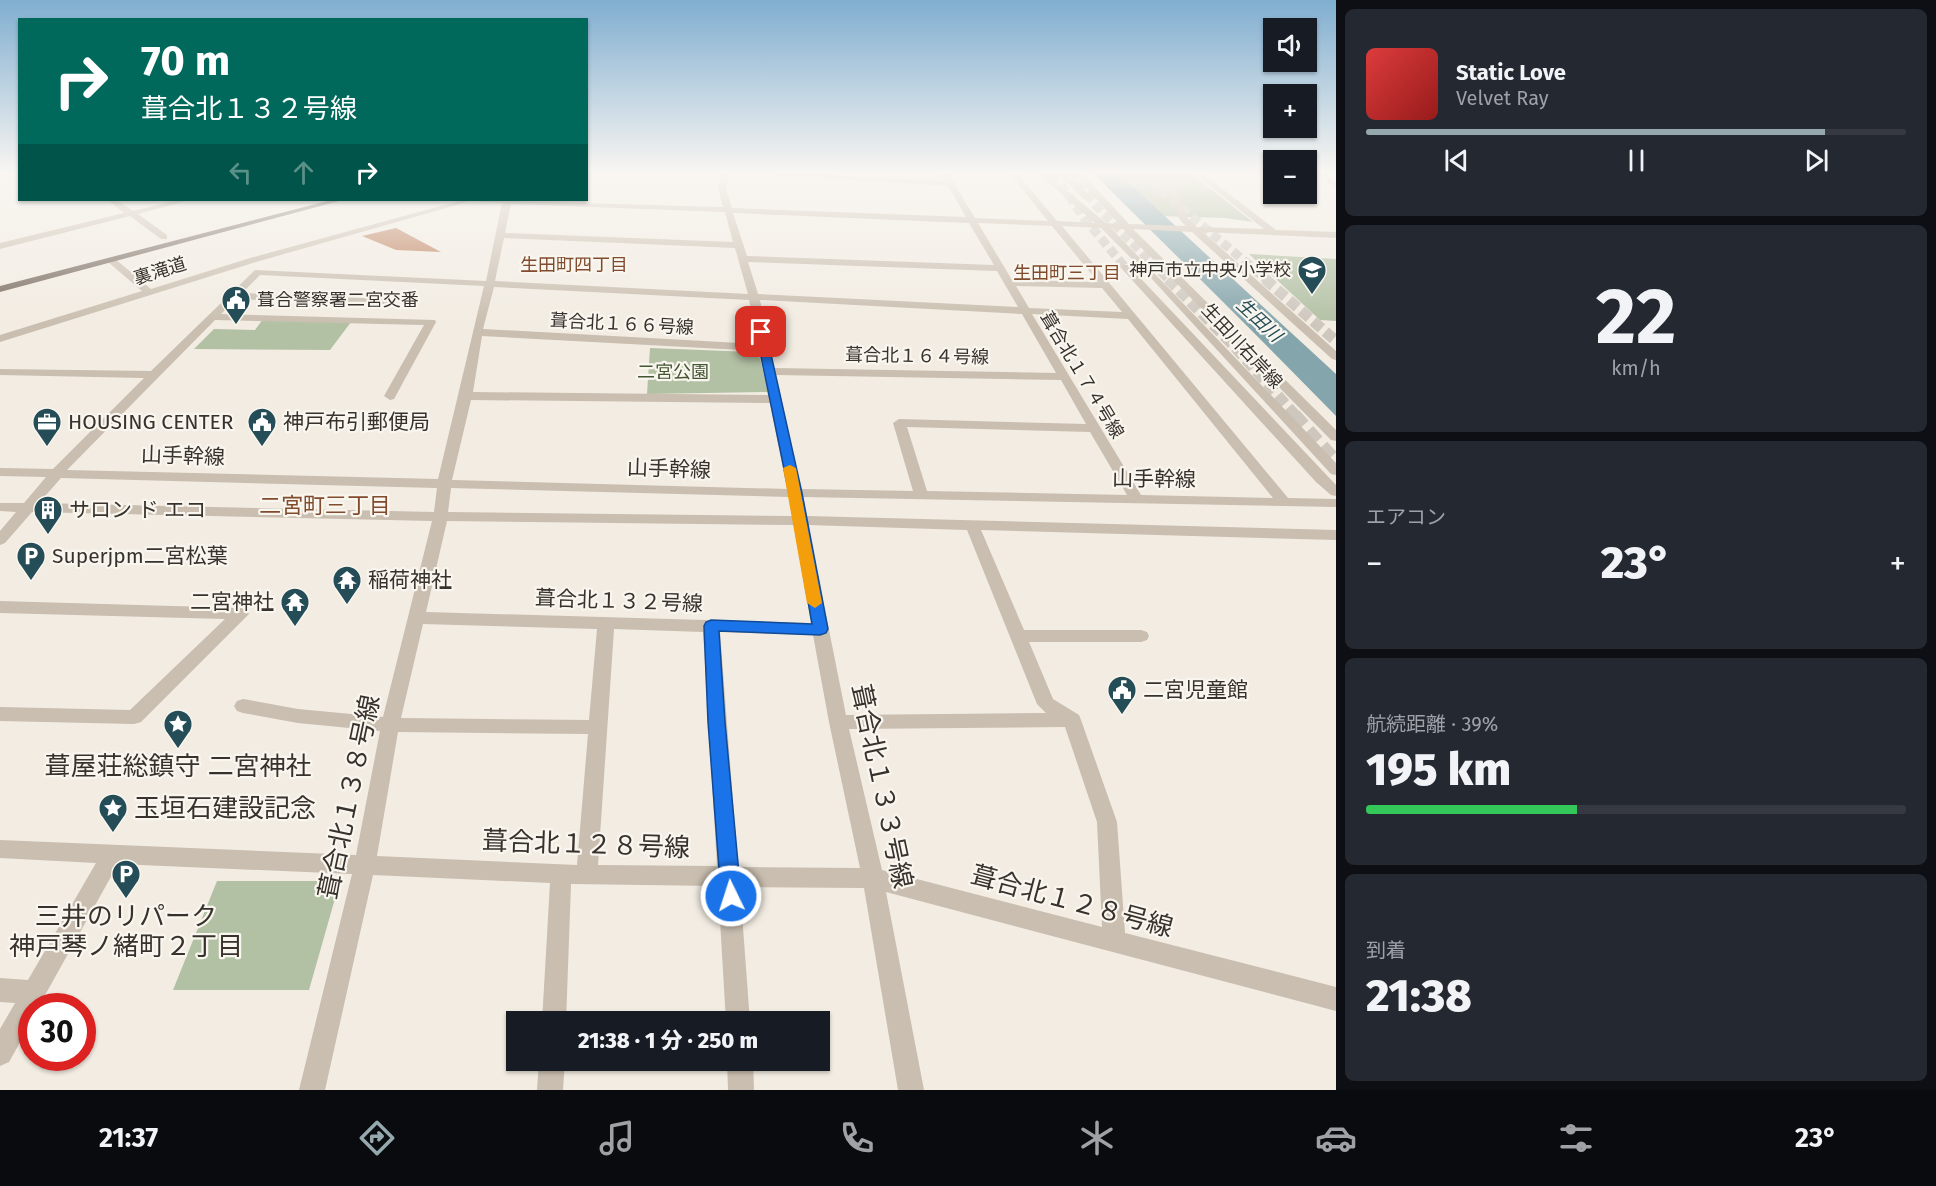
<!DOCTYPE html>
<html lang="ja">
<head>
<meta charset="utf-8">
<style>
	:root { --surface:#171b24; --page:#242831; --text:#f1f3f6; --muted:#9ea1a6; --line:#363941; --accent:#95a8ae }
	body { margin:0; font-family:"Fira Sans","Noto Sans JP",sans-serif; background:var(--page); color:var(--text); height:100vh; display:flex; flex-direction:column; font-size:22px; white-space:nowrap }
	* { box-sizing:border-box; margin:0 }
	p { font-size:20px; color:var(--muted) }
	.icon { flex:none; width:33px; height:33px; fill:none; stroke:currentColor; stroke-width:2; stroke-linecap:round; stroke-linejoin:round }
	.map { position:relative; flex:1; overflow:hidden }
	.details { display:flex; flex-direction:column; gap:9px; padding:9px; background:#0d0f14; width:600px }
	.details>* { flex:none }
	.guide { position:absolute; left:18px; top:18px; width:570px; height:183px; border-radius:0px; box-shadow:0 2px 4px #0004; background:#00695c; color:#fff; overflow:hidden }
	.controls { position:absolute; left:1263px; top:18px; display:grid; gap:12px }
	.controls a { display:grid; place-items:center; width:54px; height:54px; border-radius:0px; background:var(--surface); box-shadow:0 2px 4px #0004; font-size:30px }
	.speed { position:absolute; left:18px; top:993px; display:flex; gap:12px; font-size:30px; font-weight:700; text-align:center }
	.speed>* { display:grid; place-content:center; width:78px; height:78px; border-radius:50%; background:var(--surface); box-shadow:0 2px 4px #0004; line-height:1 }
	.speed .limit { border:9px solid #d22; background:#fff; color:#111 }
	.pin { position:absolute; display:grid; place-items:center; width:51px; height:51px; color:#fff; margin:-26px; border-radius:12px; box-shadow:0 3px 9px #0006 }
	.me { position:absolute; width:66px; margin:-33px; rotate:356deg; stroke-linejoin:round; filter:drop-shadow(0 0 4px #0008) }
	.turn { display:flex; align-items:center; gap:21px; height:126px; padding:0 24px; font-size:27px }
	.turn .icon { width:78px; height:78px; stroke-width:2.5 }
	.turn b { display:block; font-size:42px; line-height:51px }
	.lanes { display:flex; align-items:center; height:57px; padding:0 24px; background:#0003; justify-content:center; gap:30px; direction:ltr }
	.lanes .off { opacity:.35 }
	.big { font-size:45px; font-weight:800; line-height:1.1 }
	.details .card { flex:1; display:flex; flex-direction:column; justify-content:center; gap:9px; min-width:0; padding:0 21px; border-radius:9px; background:var(--page) }
	.details .dial { align-items:center; gap:0 }
	.dial b { font-size:78px; line-height:1 }
	.song { display:flex; align-items:center; gap:18px }
	.cover { width:72px; height:72px; border-radius:9px; background:linear-gradient(135deg,hsl(0 70% 55%),hsl(0 70% 35%)) }
	.played { height:6px; border-radius:3px; background:linear-gradient(90deg,var(--accent) 85%,var(--line) 85%) }
	.keys { display:flex; justify-content:space-around; direction:ltr }
	.heat { display:flex; justify-content:space-between; align-items:center; font-size:33px; direction:ltr }
	.charge { height:9px; border-radius:4px; background:linear-gradient(90deg,#34c759 39%,var(--line) 0) }
	.trip { position:absolute; left:506px; top:1011px; width:324px; height:60px; border-radius:0px; background:var(--surface); box-shadow:0 2px 4px #0004; font-weight:800; line-height:60px; text-align:center }
	.tabs { display:flex; height:96px; justify-content:space-around; align-items:center; background:#090b0e; color:var(--muted) }
	.tabs .icon { width:42px; height:42px }
	.tabs .active { color:var(--accent) }
	.tabs b { font-size:27px; color:var(--text) }
	main { display:flex; flex:1; min-height:0 }
	.map>svg:first-child { display:block }
	.green { fill:#b2c0a3 }
	.water { fill:#84a5ac }
	.lines { fill:none; stroke-linecap:round; stroke-linejoin:round }
	.river { fill:#84a5ac; fill-rule:evenodd }
	.building { fill:#bb7c57 }
	.minor-tunnel-far2 { stroke:#cdc7be; stroke-width:9; stroke-dasharray:9 4.5; stroke-linecap:butt }
	.minor-tunnel-far1 { stroke:#cdc7be; stroke-width:11; stroke-dasharray:11 5; stroke-linecap:butt }
	.minor-tunnel { stroke:#cdc7be; stroke-width:14; stroke-dasharray:14 7; stroke-linecap:butt }
	.minor { fill:#c9beaf; fill-rule:evenodd }
	.major { fill:#796b5f; fill-rule:evenodd }
	.route { fill:#1a73e8; stroke:#114b97; stroke-width:1.5 }
	.slow { fill:#f59e0b }
	.labels { text-anchor:middle; stroke-width:4.5; stroke-linejoin:round; paint-order:stroke }
	.far-neighbourhood-label { font-size:18px; fill:#804c2d; stroke:#f9f6ef }
	.far-poi-label { font-size:18px; fill:#39322c; stroke:#f9f6ef; text-anchor:end }
	.far-street-label { font-size:18px; fill:#39322c; stroke:#f9f6ef }
	.far-water-label { font-size:18px; font-style:italic; fill:#254d57; stroke:#f9f6ef }
	.far-park-label { font-size:18px; fill:#445532; stroke:#f9f6ef }
	.poi-label { font-size:21px; fill:#39322c; stroke:#f9f6ef; text-anchor:start }
	.street-label { font-size:21px; fill:#39322c; stroke:#f9f6ef }
	.neighbourhood-label { font-size:22px; fill:#804c2d; stroke:#f9f6ef }
	.near-poi-label { font-size:26px; fill:#39322c; stroke:#f9f6ef }
	.near-street-label { font-size:26px; fill:#39322c; stroke:#f9f6ef }
</style>
</head>
<body>
<main>
<div class="map">
<svg width="1336" height="1090" viewBox="0 0 1336 1090">
	<rect width="100%" height="100%" fill="#f2ece2"/>
	<path class="green" d="M1113,173h77l63,49 -28,-4 -66,-2z
		M1249,254l87,5v62l-16,-1z
		M263,319l88,3 -21,28 -136,-1 20,-20 41,1z
		M650,348l101,4 9,6 8,34 -121,2z
		M217,881h123l-31,109h-136z"/>
	<path class="water" d="M1195,273l27,2 114,104v37z"/>
	<g class="lines">
		<path class="river" d="M1093,173h25l218,201v30l-13,-3z"/>
	</g>
	<path class="building" d="M396,228l45,24 -45,-2 -34,-14z"/>
	<g class="lines">
		<path class="minor-tunnel-far2" d="M1053,173l31,45 41,49
			M1069,173l32,38 68,69
			M1140,173l127,107"/>
		<path class="minor-tunnel-far1" d="M1168,279l66,67 62,70
			M1265,279l71,62"/>
		<path class="minor-tunnel" d="M1294,415l42,47"/>
		<path class="minor" d="M0,173h9l-9,4z
			M721,173h8l-3,15 6,20 234,9 -18,-31 -211,-13h54l154,8 -5,-8h8l27,45 73,3 -39,-48h8l40,48 38,2 -58,-50h9l60,50 13,1 -46,-51h9l47,51 57,2 -6,-6 -19,-47h8l19,46 9,8 67,2 -71,-56h9l74,57 60,2v6l-133,-6 133,119v9l-4,-1 -140,-127 -59,-3 203,201v11l-5,-1 -208,-211 -12,-1 225,235v12l-5,-1 -180,-196 -50,-50 -39,-2 226,272 48,1v8l-533,-10 4,19 529,14v10l-355,-10 43,100h117l6,2 2,4 -2,4 -6,2h-112l24,57 26,16 2,5 36,102 8,111 211,54v24l-450,-119 38,198h-26l-34,-202 -124,-1 10,135h-24l-8,-136 -147,-2 -5,138h-24l8,-139 -177,-8 -48,215h-26l53,-216 -234,-10 -79,142h-7v15l-23,41 -9,4v-37l15,-26 -15,-1v-24l28,2 68,-117 -96,-5v-18l356,15 24,-124 -82,-8 -55,-10 -6,-2 -3,-5 3,-5 6,-2 55,10 85,8 49,-196 -400,-9 -27,31 -5,2v-14l16,-19 -16,-1v-8h24l22,-26 -46,-1v-8l53,1 91,-91 -144,-3v-6l151,2 104,-101 231,11 16,-78 -21,-1 -4,-2 246,7 -5,-19zM511,204l214,8 8,30 -228,-9zM733,213l236,10 25,42 -247,-9zM978,223l74,3 46,56 -86,-2zM504,238l231,10 13,46 -253,-13zM748,262l249,9 21,36 -260,-13zM260,275l224,11 -46,193 -371,-9 148,-150 209,5 -40,71 6,4 4,-1 42,-77 -1,-2 -214,-6 15,-15 151,6 5,-3 -5,-3 -145,-6zM1016,286l86,2 20,24 -93,-4zM494,287l255,13 9,44 -275,-15zM760,300l262,14 34,59 -282,-5zM1032,314l96,5 145,179 -132,-3zM482,336l278,15 8,44 -295,-3zM776,375l285,5 25,44 -187,-5 -6,4 20,68 -112,-2zM471,400l299,3 17,86 -335,-9zM907,427l183,5 37,63 -200,-4zM61,478l376,10 -3,24 -395,-9zM451,488l338,9 3,19 -344,-4zM447,521l347,4 17,98 -385,-11zM808,525l159,5 70,174 9,9 -200,2zM423,624l174,5 -8,91 -188,-2zM614,629l89,3 14,234 -119,-1zM720,632l93,3 16,87 31,146 -122,-1zM1065,727l32,95 5,105 -220,-57 -33,-141zM398,732l190,2 -11,131 -200,-9z
			M1057,173h9l25,23v4h-6z
			M1315,173h9l12,9v6z
			M108,200h9l16,11 45,-11h12l-52,14 29,21v4h-6l-31,-23 -130,33v-6l124,-30z
			M463,200h11l-218,62 -256,80v-7l142,-44 -34,-29v-4h6l37,31 99,-31z
			M1122,265h6l208,220v11l-5,-1 -15,-13 -194,-213z
			M0,601l241,7 6,2 2,4 -108,108 -7,2 -134,-3v-14l130,3 95,-91 -225,-6z
			M539,1060h26l-2,30h-26z
			M727,1060h26l1,30h-26z"/>
		<path class="major" d="M331,200h12l-343,92v-6z"/>
	</g>
	<linearGradient id="sky" x2="0" y2="1"><stop stop-color="#80aed0"/><stop offset="0.53" stop-color="#f9f6f2"/><stop offset="1" stop-color="#f9f6f2" stop-opacity="0"/></linearGradient>
	<rect width="1336" height="326" fill="url(#sky)"/>
	<path class="route" d="M761,329l5,3 36,161 26,136 -2,4 -6,2 -101,-4 6,91 16,174 -3,7 -7,3 -7,-3 -3,-7 -13,-174 -4,-96 2,-4 5,-2 101,4 -23,-131 -33,-161z"/>
	<path class="slow" d="M790,465l6,3 26,135 -7,5 -8,-5 -24,-135z"/>
	<defs>
		<g id="school-pin" transform="scale(1.5)"><path d="M0 17L-7.5 6A9.5 9.5 0 1 1 7.5 6Z" fill="#254d57" stroke="#f9f6ef"/><path d="M0-5L7-2L0 1L-7-2ZM-4 1L0 2.5L4 1V4Q0 6-4 4Z" fill="#fff"/></g>
		<g id="civic-pin" transform="scale(1.5)"><path d="M0 17L-7.5 6A9.5 9.5 0 1 1 7.5 6Z" fill="#254d57" stroke="#f9f6ef"/><path d="M-.6-6.5H3V-4.5H.6V-3L4-1V1h2V6H-6V1h2V-1L-.6-3ZM-1.2 2.5V6h2.4V2.5Z" fill="#fff"/></g>
		<g id="office-pin" transform="scale(1.5)"><path d="M0 17L-7.5 6A9.5 9.5 0 1 1 7.5 6Z" fill="#254d57" stroke="#f9f6ef"/><path d="M-6-3h4V-5.5h4V-3h4V5H-6ZM-1-4.5V-3h2v-1.5ZM-6 0V1H6V0Z" fill="#fff"/></g>
		<g id="building-pin" transform="scale(1.5)"><path d="M0 17L-7.5 6A9.5 9.5 0 1 1 7.5 6Z" fill="#254d57" stroke="#f9f6ef"/><path d="M-4-6H4V6H1V3H-1V6H-4ZM-2.5-4.3h1.7v1.8h-1.7ZM.8-4.3h1.7v1.8H.8ZM-2.5-1h1.7V.8h-1.7ZM.8-1h1.7V.8H.8Z" fill="#fff"/></g>
		<g id="parking-pin" transform="scale(1.5)"><path d="M0 17L-7.5 6A9.5 9.5 0 1 1 7.5 6Z" fill="#254d57" stroke="#f9f6ef"/><path d="M-3.5-5.5H1a3.5 3.5 0 0 1 0 7H-1V5.5H-3.5ZM-1-3.4V-.6H.8a1.4 1.4 0 0 0 0-2.8Z" fill="#fff"/></g>
		<g id="temple-pin" transform="scale(1.5)"><path d="M0 17L-7.5 6A9.5 9.5 0 1 1 7.5 6Z" fill="#254d57" stroke="#f9f6ef"/><path d="M0-6L5-2H3V0L6.5 2.5H4V6H1.5V3h-3V6H-4V2.5H-6.5L-3 0V-2H-5Z" fill="#fff"/></g>
		<g id="sight-pin" transform="scale(1.5)"><path d="M0 17L-7.5 6A9.5 9.5 0 1 1 7.5 6Z" fill="#254d57" stroke="#f9f6ef"/><path d="M0-6L1.8-2.2L6-1.7L2.9 1.2L3.7 5.4L0 3.3L-3.7 5.4L-2.9 1.2L-6-1.7L-1.8-2.2Z" fill="#fff"/></g>
	</defs>
	<g fill-rule="evenodd">
		<use href="#school-pin" x="1312" y="270"/>
		<use href="#civic-pin" x="236" y="300"/>
		<use href="#office-pin" x="47" y="422"/>
		<use href="#civic-pin" x="262" y="422"/>
		<use href="#building-pin" x="48" y="510"/>
		<use href="#parking-pin" x="31" y="556"/>
		<use href="#temple-pin" x="347" y="580"/>
		<use href="#temple-pin" x="295" y="602"/>
		<use href="#civic-pin" x="1122" y="690"/>
		<use href="#sight-pin" x="178" y="724"/>
		<use href="#sight-pin" x="113" y="808"/>
		<use href="#parking-pin" x="126" y="874"/>
	</g>
	<g class="labels">
		<g class="far-neighbourhood-label">
			<text x="574" y="271">生田町四丁目</text>
			<text x="1067" y="279">生田町三丁目</text>
		</g>
		<g class="far-poi-label">
			<text x="1291" y="276">神戸市立中央小学校</text>
			<text x="257" y="306" text-anchor="start">葺合警察署二宮交番</text>
		</g>
		<g class="far-street-label">
			<text transform="translate(160 271) rotate(-17)" y="6">裏滝道</text>
			<text transform="translate(622 324) rotate(3)" y="6">葺合北１６６号線</text>
			<text transform="translate(1242 346) rotate(47)" y="6">生田川右岸線</text>
			<text transform="translate(917 356) rotate(1)" y="6">葺合北１６４号線</text>
			<text transform="translate(1082 375) rotate(59)" y="6">葺合北１７４号線</text>
		</g>
		<g class="far-water-label">
			<text transform="translate(1259 320) rotate(43)" y="6">生田川</text>
		</g>
		<g class="far-park-label">
			<text x="673" y="378">二宮公園</text>
		</g>
		<g class="poi-label">
			<text x="68" y="429">HOUSING CENTER</text>
			<text x="283" y="429">神戸布引郵便局</text>
			<text x="69" y="517">サロン ド エコ</text>
			<text x="52" y="563">Superjpm二宮松葉</text>
			<text x="368" y="587">稲荷神社</text>
			<text x="274" y="609" text-anchor="end">二宮神社</text>
			<text x="1143" y="697">二宮児童館</text>
		</g>
		<g class="street-label">
			<text transform="translate(183 456) rotate(2)" y="7">山手幹線</text>
			<text transform="translate(669 469) rotate(2)" y="7">山手幹線</text>
			<text transform="translate(1154 479) rotate(1)" y="7">山手幹線</text>
			<text transform="translate(619 601) rotate(2)" y="7">葺合北１３２号線</text>
		</g>
		<g class="neighbourhood-label">
			<text x="325" y="513">二宮町三丁目</text>
		</g>
		<g class="near-poi-label">
			<text x="178" y="775">葺屋荘総鎮守 二宮神社</text>
			<text x="134" y="817" text-anchor="start">玉垣石建設記念</text>
			<text x="126" y="925">三井のリパーク<tspan x="126" dy="30">神戸琴ノ緒町２丁目</tspan></text>
		</g>
		<g class="near-street-label">
			<text transform="translate(882 786) rotate(78)" y="9">葺合北１３３号線</text>
			<text transform="translate(349 797) rotate(-78)" y="9">葺合北１３８号線</text>
			<text transform="translate(586 844) rotate(2)" y="9">葺合北１２８号線</text>
			<text transform="translate(1072 901) rotate(15)" y="9">葺合北１２８号線</text>
		</g>
	</g>
</svg>
<div class="controls">
<a><svg class="icon" aria-label="sound" viewBox="0 0 24 24"><path d="M4 9h4l5-4v14l-5-4H4zM17 9q2 3 0 6"/></svg></a>
<a>+</a>
<a>−</a>
</div>
<div class="speed"><div class="limit">30</div></div>
<div class="pin" style="left:761px;top:332px;background:#d93025"><svg class="icon" aria-label="arrive" viewBox="0 0 24 24"><path d="M6 21V4h12l-3 4 3 4H6"/></svg></div>
<svg class="me" style="left:731px;top:896px" viewBox="-20 -20 40 40"><circle r="17" fill="#1a73e8" stroke="#fff" stroke-width="3"/><path d="M0-11L8 9 0 5-8 9z" fill="#fff"/></svg>
<div class="trip">21:38 · 1 分 · 250 m</div>
<div class="guide">
<div class="turn"><svg class="icon" aria-label="right" viewBox="0 0 24 24"><path d="M7 20v-9h11M14 6l5 5-5 5"/></svg><div><b>70 m</b>葺合北１３２号線</div></div>
<div class="lanes"><svg class="icon off" aria-label="left" viewBox="0 0 24 24"><path d="M17 20v-9H6M10 6l-5 5 5 5"/></svg><svg class="icon off" aria-label="ahead" viewBox="0 0 24 24"><path d="M12 20V5M6 11l6-6 6 6"/></svg><svg class="icon" aria-label="right" viewBox="0 0 24 24"><path d="M7 20v-9h11M14 6l5 5-5 5"/></svg></div>
</div>
</div>
<section class="details">
<div class="card">
<div class="song"><i class="cover"></i><div><b>Static Love</b><p>Velvet Ray</p></div></div>
<div class="played"></div>
<div class="keys"><svg class="icon" aria-label="previous" viewBox="0 0 24 24"><path d="M18 5L8 12l10 7zM5 5v14"/></svg><svg class="icon" aria-label="pause" viewBox="0 0 24 24"><path d="M8 5v14M16 5v14"/></svg><svg class="icon" aria-label="next" viewBox="0 0 24 24"><path d="M6 5l10 7-10 7zM19 5v14"/></svg></div>
</div>
<div class="card dial"><b>22</b><p>km/h</p></div>
<div class="card"><p>エアコン</p>
<div class="heat"><a>−</a><b class="big">23°</b><a>+</a></div>
</div>
<div class="card"><p>航続距離 · 39%</p><b class="big">195 km</b><div class="charge"></div></div>
<div class="card"><p>到着</p><b class="big">21:38</b></div>
</section>
</main>
<nav class="tabs">
<b>21:37</b>
<svg class="icon active" aria-label="directions" viewBox="0 0 24 24"><path d="M12 3l9 9-9 9-9-9zM9 14v-3h6M13 9l2 2-2 2"/></svg>
<svg class="icon" aria-label="music" viewBox="0 0 24 24"><path d="M9 18V5l10-2v13"/><circle cx="6" cy="18" r="3"/><circle cx="16" cy="16" r="3"/></svg>
<svg class="icon" aria-label="phone" viewBox="0 0 24 24"><path d="M5 4h4l2 5-3 2q2 4 5 5l2-3 5 2v4C11 20 4 13 5 4z"/></svg>
<svg class="icon" aria-label="climate" viewBox="0 0 24 24"><path d="M12 3v18M4 7l16 10M4 17L20 7"/></svg>
<svg class="icon" aria-label="car" viewBox="0 0 24 24"><path d="M5 17H2v-5l4-1 3-4h7l3 4 3 1v5h-3M9 17h6M6 11h13"/><circle cx="7" cy="17" r="2"/><circle cx="17" cy="17" r="2"/></svg>
<svg class="icon" aria-label="filters" viewBox="0 0 24 24"><path d="M4 7h16M4 17h16"/><circle cx="9" cy="7" r="2"/><circle cx="15" cy="17" r="2"/></svg>
<b>23°</b>
</nav>
</body>
</html>
